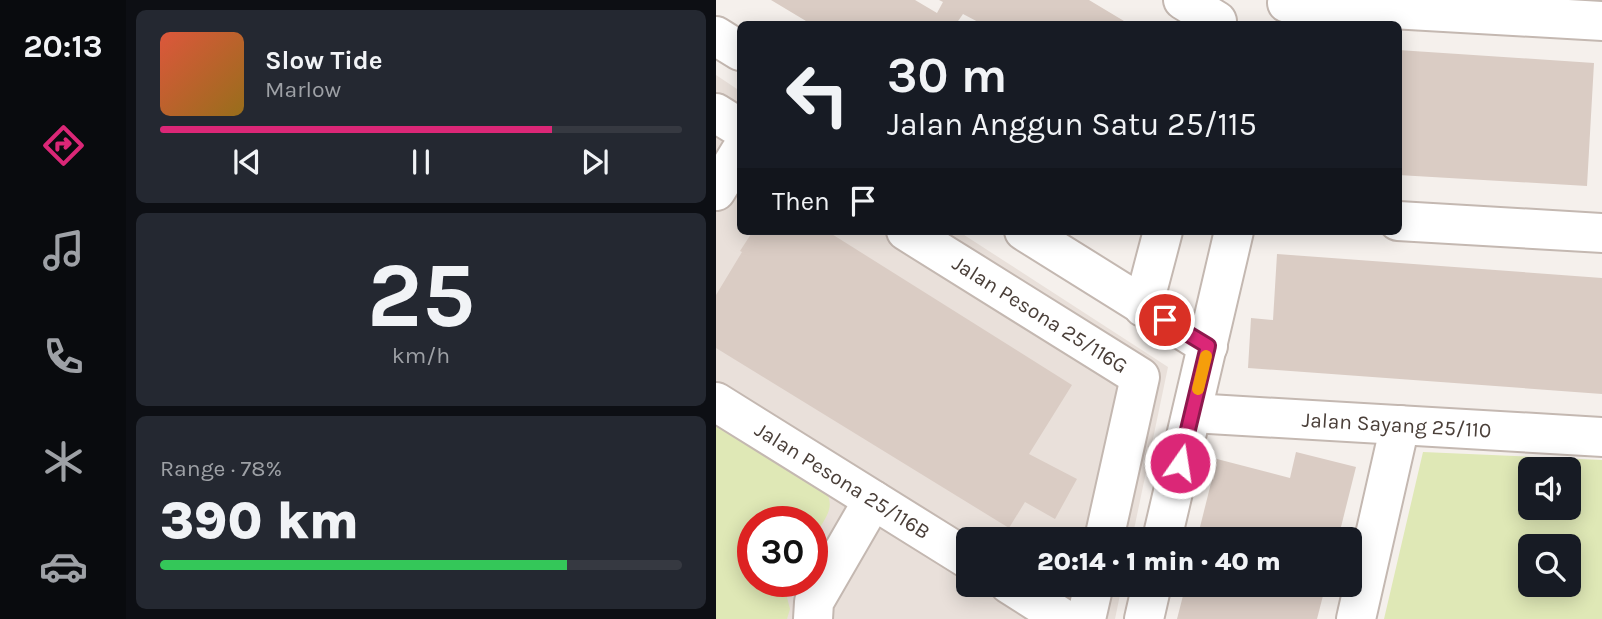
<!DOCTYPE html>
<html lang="en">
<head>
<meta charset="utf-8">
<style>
	:root { --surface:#171b24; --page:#242831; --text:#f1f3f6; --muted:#9ea1a6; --line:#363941; --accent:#db2777 }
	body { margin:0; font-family:Karla,sans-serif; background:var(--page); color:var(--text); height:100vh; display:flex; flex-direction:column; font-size:26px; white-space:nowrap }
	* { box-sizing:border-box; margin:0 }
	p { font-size:23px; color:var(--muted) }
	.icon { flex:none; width:38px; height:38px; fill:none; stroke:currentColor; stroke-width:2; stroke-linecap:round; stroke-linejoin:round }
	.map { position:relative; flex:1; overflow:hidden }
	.panel { display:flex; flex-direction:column; gap:10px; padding:10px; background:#0d0f14; width:590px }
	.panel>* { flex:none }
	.hud { position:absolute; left:21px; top:21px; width:665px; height:214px; border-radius:10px; box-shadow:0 4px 18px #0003; background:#171b24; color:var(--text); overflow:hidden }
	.fabs { position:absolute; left:802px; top:457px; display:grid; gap:14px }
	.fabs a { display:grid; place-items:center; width:63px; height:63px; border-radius:10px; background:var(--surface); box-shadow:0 4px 18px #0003; font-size:35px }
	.speed { position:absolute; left:21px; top:506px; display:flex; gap:14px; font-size:35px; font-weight:700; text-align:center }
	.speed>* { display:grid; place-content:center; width:91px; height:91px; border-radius:50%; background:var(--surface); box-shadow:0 4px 18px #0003; line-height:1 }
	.speed .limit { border:10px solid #d22; background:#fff; color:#111 }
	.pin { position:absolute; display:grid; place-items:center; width:60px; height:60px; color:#fff; margin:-30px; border:4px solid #fff; border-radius:50%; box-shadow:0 2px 7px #0007 }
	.me { position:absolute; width:77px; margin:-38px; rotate:13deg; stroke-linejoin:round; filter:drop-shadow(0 0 5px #0008) }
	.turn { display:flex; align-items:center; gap:24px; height:147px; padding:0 35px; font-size:32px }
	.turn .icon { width:91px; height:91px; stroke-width:2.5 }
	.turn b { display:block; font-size:49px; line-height:60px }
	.then { display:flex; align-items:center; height:66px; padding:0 35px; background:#0003; gap:14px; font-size:26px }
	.big { font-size:52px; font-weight:800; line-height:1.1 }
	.panel .widget { flex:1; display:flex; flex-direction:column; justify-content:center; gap:10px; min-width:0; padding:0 24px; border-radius:10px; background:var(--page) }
	.panel .dial { align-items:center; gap:0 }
	.dial b { font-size:91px; line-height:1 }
	.song { display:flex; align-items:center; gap:21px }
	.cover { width:84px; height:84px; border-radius:10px; background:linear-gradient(135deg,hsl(10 70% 55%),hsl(40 70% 35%)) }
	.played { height:7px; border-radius:4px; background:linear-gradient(90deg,var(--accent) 75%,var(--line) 75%) }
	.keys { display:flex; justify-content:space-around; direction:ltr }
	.charge { height:10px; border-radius:5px; background:linear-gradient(90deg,#34c759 78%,var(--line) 0) }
	.trip { position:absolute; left:240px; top:527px; width:406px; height:70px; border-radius:10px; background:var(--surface); box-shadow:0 4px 18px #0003; font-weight:800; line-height:70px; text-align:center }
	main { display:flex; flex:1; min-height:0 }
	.menu { display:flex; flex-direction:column; width:126px; justify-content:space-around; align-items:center; background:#090b0e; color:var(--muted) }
	.menu .icon { width:49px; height:49px }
	.menu .active { color:var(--accent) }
	.menu b { font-size:32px; color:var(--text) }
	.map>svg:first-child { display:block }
	.residential { fill:#e9e0da; fill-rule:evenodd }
	.green { fill:#dfe8b6; fill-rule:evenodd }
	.building { fill:#daccc4 }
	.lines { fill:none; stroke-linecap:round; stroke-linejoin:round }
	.minor-casing { stroke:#c4b8b1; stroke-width:42 }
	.minor { stroke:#fff; stroke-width:38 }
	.route-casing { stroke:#8e194d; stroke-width:18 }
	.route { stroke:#db2777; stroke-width:12 }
	.slow { stroke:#f59e0b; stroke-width:12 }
	.labels { text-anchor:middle; stroke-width:6; stroke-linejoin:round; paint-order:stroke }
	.street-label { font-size:21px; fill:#4a3f39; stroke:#fff }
</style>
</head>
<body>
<main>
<nav class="menu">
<b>20:13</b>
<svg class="icon active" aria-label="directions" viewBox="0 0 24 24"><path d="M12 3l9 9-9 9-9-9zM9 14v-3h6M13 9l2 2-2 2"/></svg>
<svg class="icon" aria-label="music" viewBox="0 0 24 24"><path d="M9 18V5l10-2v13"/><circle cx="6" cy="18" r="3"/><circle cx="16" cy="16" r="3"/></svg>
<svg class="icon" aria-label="phone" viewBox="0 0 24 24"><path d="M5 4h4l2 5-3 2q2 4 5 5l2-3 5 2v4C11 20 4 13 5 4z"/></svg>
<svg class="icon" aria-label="climate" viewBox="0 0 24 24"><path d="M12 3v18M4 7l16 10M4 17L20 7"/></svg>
<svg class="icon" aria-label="car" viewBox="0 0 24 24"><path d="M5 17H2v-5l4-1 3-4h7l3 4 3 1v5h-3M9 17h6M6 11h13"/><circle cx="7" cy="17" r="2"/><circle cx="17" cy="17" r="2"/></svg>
</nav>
<section class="panel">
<div class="widget">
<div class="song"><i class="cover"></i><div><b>Slow Tide</b><p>Marlow</p></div></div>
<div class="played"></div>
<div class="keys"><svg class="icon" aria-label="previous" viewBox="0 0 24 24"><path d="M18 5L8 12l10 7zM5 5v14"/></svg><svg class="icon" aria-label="pause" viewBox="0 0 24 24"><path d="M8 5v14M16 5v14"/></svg><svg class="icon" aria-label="next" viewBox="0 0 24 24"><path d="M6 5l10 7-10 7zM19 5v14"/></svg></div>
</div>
<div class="widget dial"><b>25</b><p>km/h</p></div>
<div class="widget"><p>Range · 78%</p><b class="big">390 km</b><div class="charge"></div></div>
</section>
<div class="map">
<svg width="887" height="619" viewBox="0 0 887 619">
	<rect width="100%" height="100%" fill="#f5f0ec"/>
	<path class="residential" d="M0,75l24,16v140h218l210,136 -36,172h-164v45l154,1 -7,34h-399zM37,522h59v59h-59z"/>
	<path class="green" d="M0,424l107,64c16,19 0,33 -11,51v-17h-59v59h34l-3,5 6,23 -3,10h-71z
		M707,452l179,8v159h-218zM814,469h38v39h-38zM814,546h38v38h-38z"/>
	<path class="building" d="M55,0h144l22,13 6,-11 -4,-2h150l40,24h-147l-19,-10 -7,10h-145z
		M682,50l196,13 -7,123 -189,-11z
		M37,231h74l245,154 -43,69 48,25 -22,40 -30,-17 -16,26 -293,-180v-53l26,-43 -2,-1z
		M561,254l326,24v116l-355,-26 3,-50 22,2z
		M580,452l60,15 -18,72h-141l20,-80 73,19z
		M470,584h140l-9,35h-140z"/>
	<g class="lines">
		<g class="minor-casing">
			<g id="minor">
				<path d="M467,0l34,21"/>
				<path d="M571,3l316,18"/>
				<path d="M0,36l24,15"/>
				<path d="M0,113l24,15"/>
				<path d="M0,191l24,-39"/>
				<path d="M682,221l205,12"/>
				<path id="s1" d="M190,231l234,146 -36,162"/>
				<path d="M308,231l184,115"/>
				<path d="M427,307l20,-76"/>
				<path id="s2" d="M0,402l252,157"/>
				<path id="s3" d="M476,413l411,24"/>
				<path d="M446,539l72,-308"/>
				<path d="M293,584l55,35"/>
				<path d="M97,619l1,-17 59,-102"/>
				<path d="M370,619l8,-35"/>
				<path d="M428,619l8,-35"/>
				<path d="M640,619l44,-194"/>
			</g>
		</g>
		<use href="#minor" class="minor"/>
	</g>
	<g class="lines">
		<g class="route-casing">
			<path id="route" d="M449,320l43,26 -28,117"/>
		</g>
		<use href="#route" class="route"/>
		<path class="slow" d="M482,389l8,-33"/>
	</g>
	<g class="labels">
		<g class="street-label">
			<text dy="7" stroke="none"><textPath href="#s1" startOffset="158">Jalan Pesona 25/116G</textPath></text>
			<text dy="7" stroke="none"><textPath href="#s3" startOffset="205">Jalan Sayang 25/110</textPath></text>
			<text dy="7" stroke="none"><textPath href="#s2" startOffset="149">Jalan Pesona 25/116B</textPath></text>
		</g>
	</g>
</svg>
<div class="fabs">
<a><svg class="icon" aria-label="sound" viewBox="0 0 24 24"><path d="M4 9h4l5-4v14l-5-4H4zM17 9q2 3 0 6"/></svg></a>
<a><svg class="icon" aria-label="search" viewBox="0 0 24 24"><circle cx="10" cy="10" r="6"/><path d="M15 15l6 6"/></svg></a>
</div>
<div class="speed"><div class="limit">30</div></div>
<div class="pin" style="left:449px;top:320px;background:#d93025"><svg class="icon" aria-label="arrive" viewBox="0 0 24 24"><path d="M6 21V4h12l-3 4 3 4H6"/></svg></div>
<svg class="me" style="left:464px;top:463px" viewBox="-20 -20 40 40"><circle r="17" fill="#db2777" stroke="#fff" stroke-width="3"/><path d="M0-11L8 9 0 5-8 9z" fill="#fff"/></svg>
<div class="trip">20:14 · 1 min · 40 m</div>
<div class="hud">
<div class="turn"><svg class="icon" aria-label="left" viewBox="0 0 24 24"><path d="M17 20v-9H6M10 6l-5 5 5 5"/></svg><div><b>30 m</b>Jalan Anggun Satu 25/115</div></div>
<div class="then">Then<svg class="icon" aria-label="arrive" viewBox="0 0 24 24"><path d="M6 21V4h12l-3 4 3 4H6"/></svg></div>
</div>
</div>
</main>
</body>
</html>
